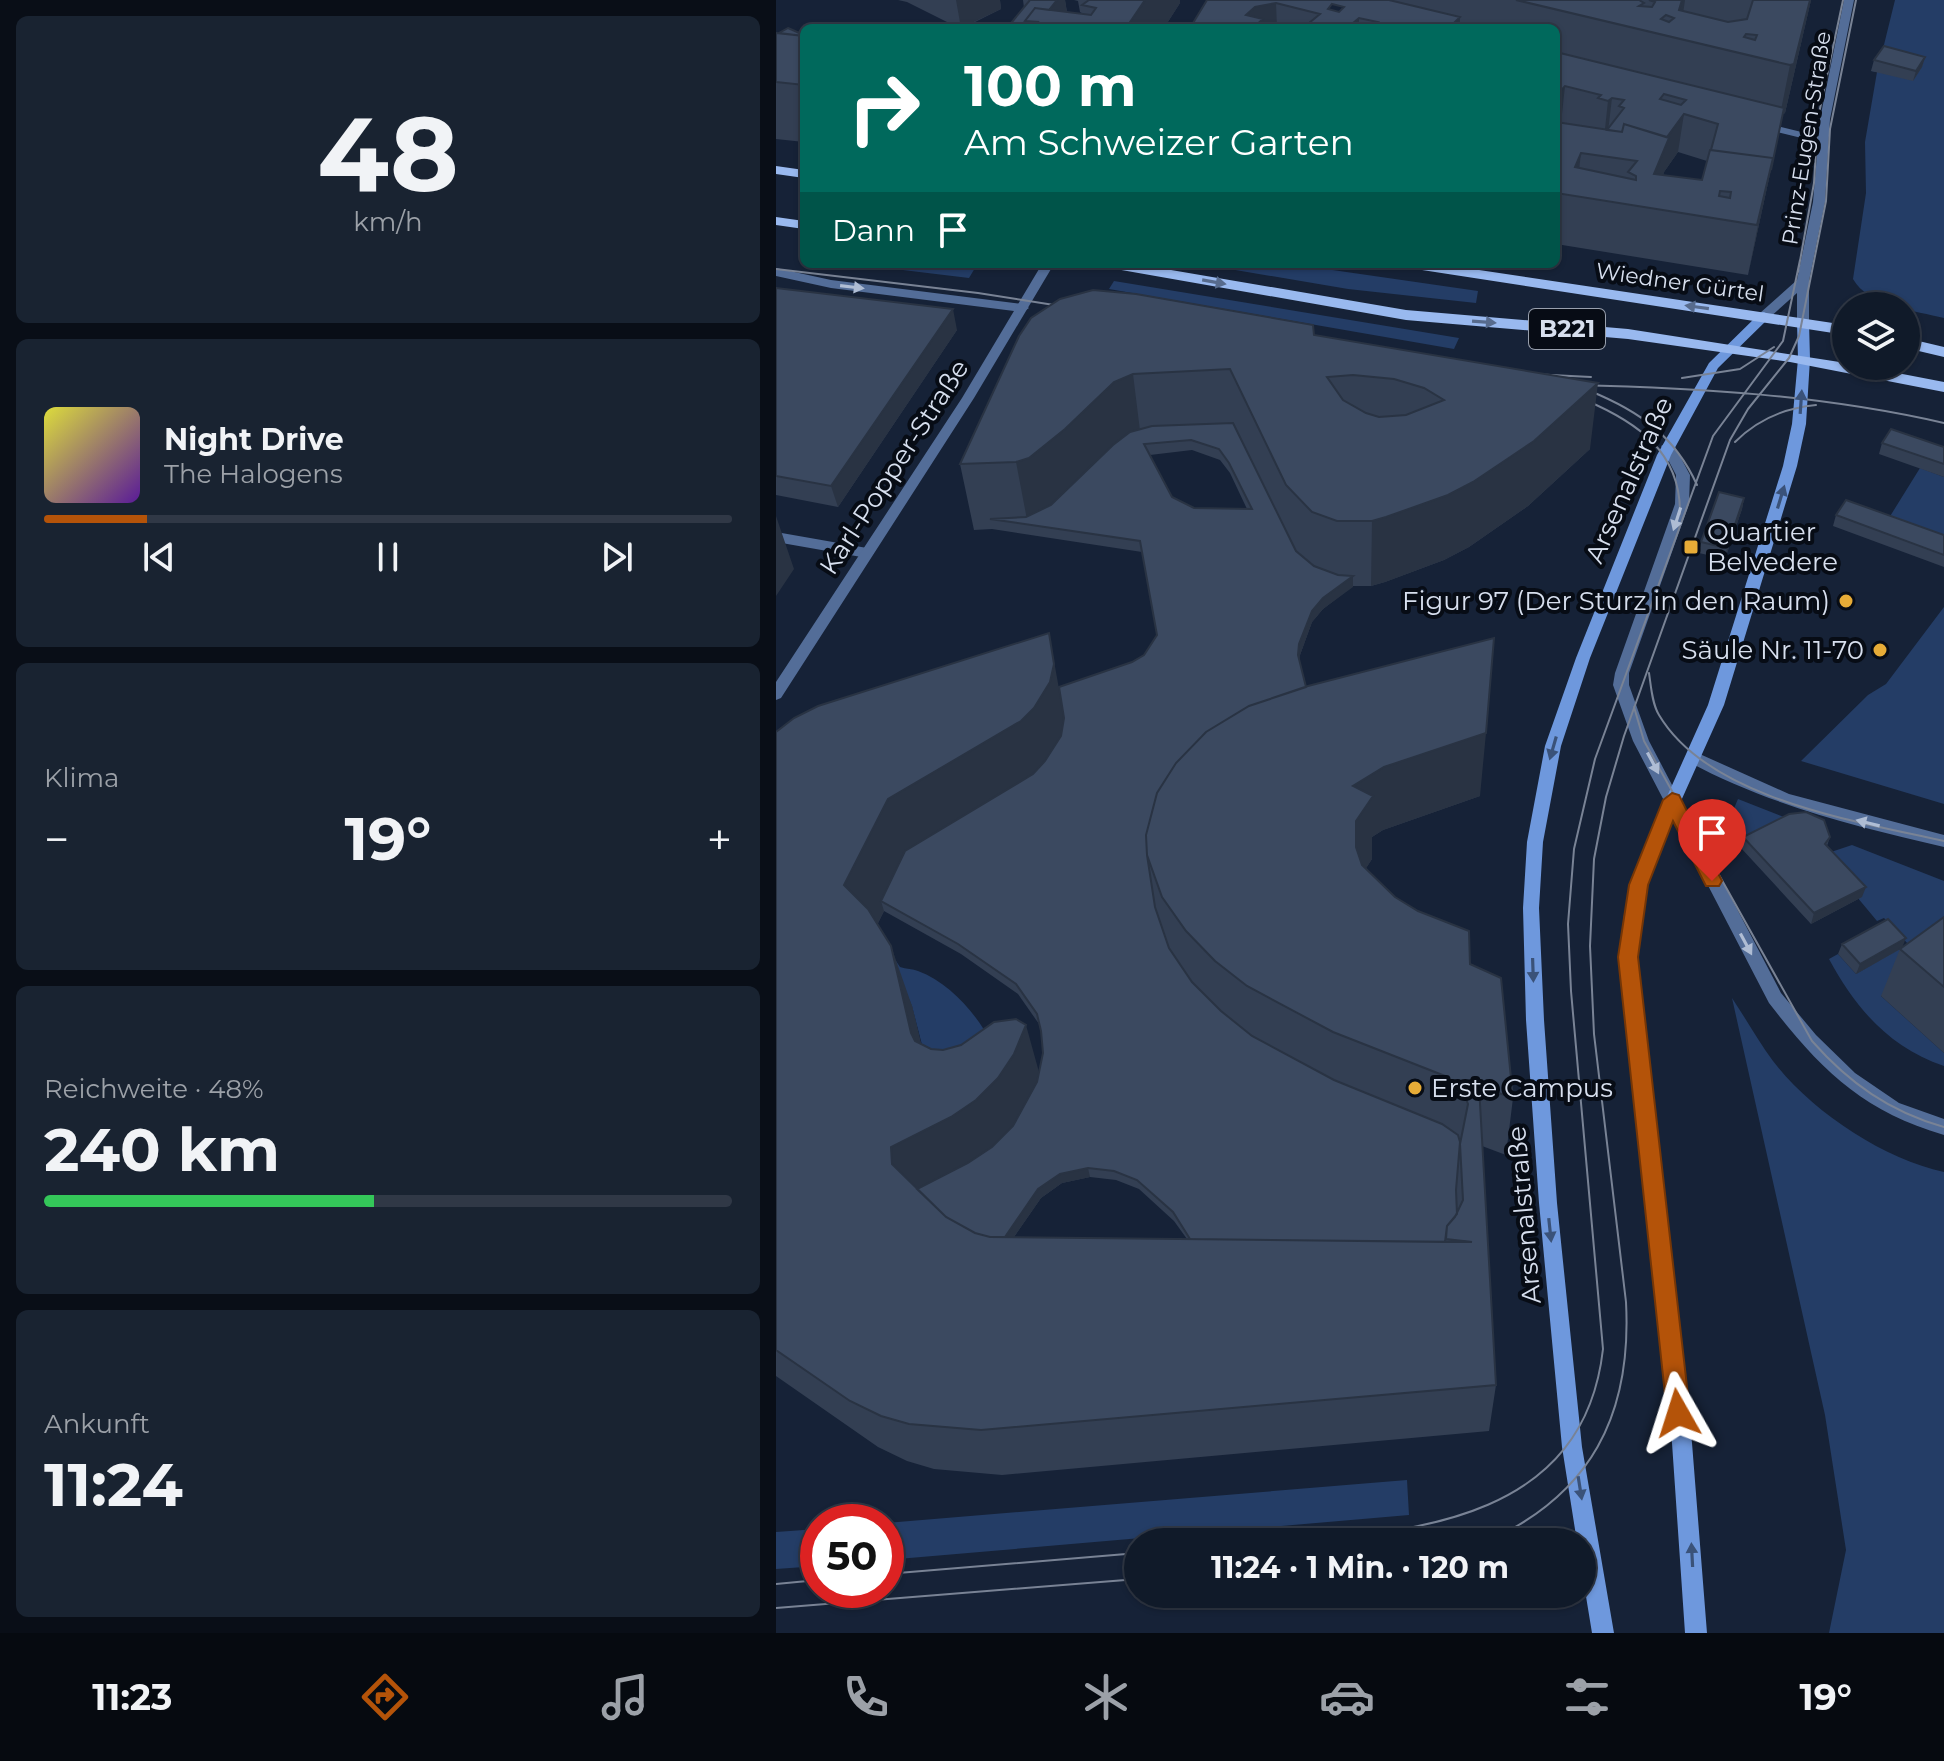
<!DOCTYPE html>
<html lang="de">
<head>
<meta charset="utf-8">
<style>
	:root { --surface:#101a29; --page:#192331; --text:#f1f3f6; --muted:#9ca1a8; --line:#303846; --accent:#b45309 }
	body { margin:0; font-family:Montserrat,sans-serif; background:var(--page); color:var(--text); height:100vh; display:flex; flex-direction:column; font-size:30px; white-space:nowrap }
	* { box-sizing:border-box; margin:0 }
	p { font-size:26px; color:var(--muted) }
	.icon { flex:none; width:44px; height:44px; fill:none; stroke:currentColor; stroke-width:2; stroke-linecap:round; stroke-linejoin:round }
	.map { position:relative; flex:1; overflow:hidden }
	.panel { display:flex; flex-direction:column; gap:16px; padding:16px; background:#090e17; width:776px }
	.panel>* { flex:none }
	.banner { position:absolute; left:24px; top:24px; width:760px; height:244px; border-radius:12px; box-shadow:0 2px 6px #0004,0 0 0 2px var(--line); background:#00695c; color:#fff; overflow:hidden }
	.fabs { position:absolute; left:1056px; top:292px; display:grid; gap:16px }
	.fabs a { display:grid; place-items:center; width:88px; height:88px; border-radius:50%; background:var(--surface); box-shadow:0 2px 6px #0004,0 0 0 2px var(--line); font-size:40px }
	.speed { position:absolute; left:24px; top:1504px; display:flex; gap:16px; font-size:40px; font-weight:700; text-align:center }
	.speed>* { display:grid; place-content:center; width:104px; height:104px; border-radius:50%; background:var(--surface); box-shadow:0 2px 6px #0004,0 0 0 2px var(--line); line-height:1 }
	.speed .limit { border:12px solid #d22; background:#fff; color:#111 }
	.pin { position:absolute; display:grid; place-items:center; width:68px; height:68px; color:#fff; margin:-82px -34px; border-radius:50% 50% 50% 0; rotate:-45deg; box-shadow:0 0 8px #0007 }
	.pin .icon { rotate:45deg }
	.me { position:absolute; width:88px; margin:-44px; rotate:354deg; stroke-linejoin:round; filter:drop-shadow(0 0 6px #0008) }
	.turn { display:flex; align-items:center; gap:28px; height:168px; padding:0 32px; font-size:36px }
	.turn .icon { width:104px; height:104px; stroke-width:2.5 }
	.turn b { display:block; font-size:56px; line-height:68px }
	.then { display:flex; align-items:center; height:76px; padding:0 32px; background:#0003; gap:16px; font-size:30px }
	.big { font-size:60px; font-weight:700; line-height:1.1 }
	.panel .card { flex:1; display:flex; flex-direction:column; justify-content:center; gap:12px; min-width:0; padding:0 28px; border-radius:12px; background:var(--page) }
	.panel .dial { align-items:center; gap:0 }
	.dial b { font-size:104px; line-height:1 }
	.song { display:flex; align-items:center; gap:24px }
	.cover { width:96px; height:96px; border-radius:12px; background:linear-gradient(135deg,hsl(60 70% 55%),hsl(270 70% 35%)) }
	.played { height:8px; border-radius:4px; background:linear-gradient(90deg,var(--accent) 15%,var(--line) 15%) }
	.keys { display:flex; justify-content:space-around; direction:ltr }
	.heat { display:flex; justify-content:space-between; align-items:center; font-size:44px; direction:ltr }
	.charge { height:12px; border-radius:6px; background:linear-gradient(90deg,#34c759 48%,var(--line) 0) }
	.trip { position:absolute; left:348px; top:1528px; width:472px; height:80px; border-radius:40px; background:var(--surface); box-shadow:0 2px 6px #0004,0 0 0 2px var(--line); font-weight:700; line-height:80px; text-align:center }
	.tabs { display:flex; height:128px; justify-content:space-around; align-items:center; background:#060a10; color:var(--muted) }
	.tabs .icon { width:56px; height:56px }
	.tabs .current { color:var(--accent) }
	.tabs b { font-size:36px; color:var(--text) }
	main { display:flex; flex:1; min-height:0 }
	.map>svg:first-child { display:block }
	.green { fill:#243d66 }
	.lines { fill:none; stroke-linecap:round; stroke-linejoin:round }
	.service { fill:#536d98; fill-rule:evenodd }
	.pedestrian { fill:#536d98; fill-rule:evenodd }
	.minor { fill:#536d98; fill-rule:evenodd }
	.tertiary { fill:#536d98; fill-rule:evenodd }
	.secondary { fill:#6e98dd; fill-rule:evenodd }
	.primary { fill:#99b9ef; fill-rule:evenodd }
	.tram { stroke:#798395; stroke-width:2 }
	.wall { fill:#333f53; fill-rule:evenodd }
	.shaded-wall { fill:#293343 }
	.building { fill:#3b4960; stroke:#293343; stroke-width:2; fill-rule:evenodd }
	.oneway { fill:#576b8d }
	.oneway2 { fill:#afbdd4 }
	.oneway3 { fill:#3a5279 }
	.route { fill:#b45309; stroke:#753606; stroke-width:2 }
	.poi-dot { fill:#e7ac37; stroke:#070c15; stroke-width:3 }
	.labels { text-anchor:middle; stroke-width:8; stroke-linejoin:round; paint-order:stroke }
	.far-street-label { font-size:22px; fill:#d7dfee; stroke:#070c15 }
	.shield { fill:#070c15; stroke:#99a0ad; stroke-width:2 }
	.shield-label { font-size:24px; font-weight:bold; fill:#d7dfee }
	.street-label { font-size:26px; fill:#d7dfee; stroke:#070c15 }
	.poi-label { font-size:26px; fill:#d7dfee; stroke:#070c15; text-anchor:start }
</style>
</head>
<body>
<main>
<section class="panel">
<div class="card dial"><b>48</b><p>km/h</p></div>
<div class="card">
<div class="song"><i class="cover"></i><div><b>Night Drive</b><p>The Halogens</p></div></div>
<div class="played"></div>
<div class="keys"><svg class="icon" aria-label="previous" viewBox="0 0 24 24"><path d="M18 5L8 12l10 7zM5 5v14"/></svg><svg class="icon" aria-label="pause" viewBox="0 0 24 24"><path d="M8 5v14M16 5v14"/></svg><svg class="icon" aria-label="next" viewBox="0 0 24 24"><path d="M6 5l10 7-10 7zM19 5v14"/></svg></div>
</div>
<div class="card"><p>Klima</p>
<div class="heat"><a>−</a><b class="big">19°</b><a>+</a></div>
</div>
<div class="card"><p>Reichweite · 48%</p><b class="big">240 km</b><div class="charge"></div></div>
<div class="card"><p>Ankunft</p><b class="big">11:24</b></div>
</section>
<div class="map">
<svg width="1168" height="1633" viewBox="0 0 1168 1633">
	<rect width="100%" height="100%" fill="#162237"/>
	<path class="green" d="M1119,0h49v318c-28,-7 -76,-12 -91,-39l13,-86 -1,-51 12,-70 -6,-1 10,-14z
		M77,264h87l35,4 -6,10z
		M424,264h91l187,27 -2,12 -128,-14z
		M338,281l345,57 -5,11 -345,-60z
		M1144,468l24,9v70l-60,-21z
		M1168,607v197l-143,-43 67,-66 18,-11z
		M962,799l61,24 -51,21 -8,-2 -14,-15z
		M1076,845l92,36v67l-63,48 63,57v13c-55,-19 -88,-57 -115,-107l9,-5 18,20 52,-30 -24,-26 -7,3 -55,-66z
		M110,946l14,21c6,2 13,2 18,4 32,12 59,43 74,73l-63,28 -17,-66z
		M956,998c14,21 27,44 41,63 38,50 110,98 171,111v461h-115l17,-83 -21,-135z
		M631,1480l2,35 -523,45v-37z
		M42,1529v37l-42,3v-37z"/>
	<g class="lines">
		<path class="service" d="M0,268l55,12 192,24 6,4 -6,4 -192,-24 -55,-12z
			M892,442l5,1 17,32 -1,29 -60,169v12l20,56 132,252 35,42 39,38 44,30 45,16v16c-82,-24 -124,-66 -175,-132l-136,-262 -20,-56 2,-12 60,-169 1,-29 -15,-29z
			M917,751l96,43 155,41v12c-89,-21 -176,-42 -257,-86l-2,-4z"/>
		<path class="pedestrian" d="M0,532l91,16 7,5 -7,5 -91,-16z"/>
		<path class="minor" d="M985,122l65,16 2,2 -6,3 -65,-16v-4z
			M266,264h12l-80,134 -193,300 -5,2v-18l186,-284z"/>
		<path class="tertiary" d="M1068,0h10l-24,119 -5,83 -16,79v41l-6,4 -6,-4v-29l-29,26h-8v-6l37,-33 16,-78 7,-83z"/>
		<path class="secondary" d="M988,312l6,4 -2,3 -50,49 -47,87 -81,203 -29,88 -18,96 -4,66 5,112 13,183 25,244 32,186h-22l-10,-61v-30h-5l-15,-95 -23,-244 -13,-183 -3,-112 4,-66 18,-96 31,-88 81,-203 52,-92 51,-50z
			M1027,318l6,4 1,37 -4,65 -9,42 -73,239 -69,154 -15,56 -3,42 55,486 15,190h-22l-13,-190 -53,-486 5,-42 15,-56 69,-154 75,-239 9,-42 6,-65 -1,-37z"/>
		<path class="primary" d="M0,166l28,4v8l-28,-4z
			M0,217l28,4v8l-28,-4z
			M327,264h33l270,46 222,19 218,34v3h15l83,16v10l-154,-30 -162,-23 -222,-19 -296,-52z
			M626,264h37l407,61v10l-437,-67z
			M1130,338l38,9v10l-38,-9z"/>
		<path class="tram" d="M0,269l202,24 95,15
			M1022,272l16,-89 4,-65 25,-118
			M755,374l60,3
			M906,378l58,-9 34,-22
			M799,385c125,3 247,10 369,38
			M814,391c49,20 85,45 107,94
			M809,400c52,22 96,52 95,114
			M959,442c23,-23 49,-34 81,-37
			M873,673c2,13 3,31 10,42 50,84 196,106 285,126
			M858,707l10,34 168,300c37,42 78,71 132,86
			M510,1542c135,-10 298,-25 317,-193l-32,-358 -3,-67 6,-75 21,-90 118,-323 70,-95 17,-81
			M710,1542c105,-47 146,-127 140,-240l-32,-268 -4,-88 4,-87 12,-62 18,-61 106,-296 18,-31 41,-51 10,-22 27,-135 4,-72 26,-129
			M110,1574l252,-21
			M0,1584l42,-4
			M0,1608l362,-29"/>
	</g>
	<path class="wall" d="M122,0h102l1,9 -38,19h-4l-52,-26z
		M247,0h42l2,12 16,2 -3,-2 -2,-11 -4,-1h106v3l-16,25h-157l17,-20z
		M431,0h604l-26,113 -2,1 -35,161 -192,-31v-216h-141l2,-2 -12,-3 -5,4 4,1h-214zM556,4l12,3 -5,5 -11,-3zM902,152l29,9 -5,19 -39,-5 1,-3z
		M0,33l28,2v107l-28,-3z
		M1149,57l-3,10 -9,14 -42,-10 3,-11z
		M0,288l181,42 -119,177 -62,-12z
		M538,335l276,114 -62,57 -59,41 -25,13 -59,22 -14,4h-18l-30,23 -11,13 -12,33 -1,5 7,27 174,109 -97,34 -11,7v22l-6,9 29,29 75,67 43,134 -7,57 -24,-9 14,239 -7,46 -487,44 -68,-6 -27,-8 -29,-14 -102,-71v-644l283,-45 73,-25 12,-7 13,-20 -15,-83 -150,-23 -18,1 -14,-66 59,-128zM416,450l28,10 10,13 17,36 -53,-1 -22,-11 -22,-42zM108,911l77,43 57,40 21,30 2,8 2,21 -4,19 -108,-23 -10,-5 -9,-38 -35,-81zM314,1177l26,3 23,9 35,32 13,18 -173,-2 27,-39 21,-15z
		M1106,443l62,4v30l-65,-23z
		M968,498l-2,11 -17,50 -26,-6 2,-11z
		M1060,515l108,20v32l-111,-41z
		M967,837h87l-3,9 35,51 -51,27 -70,-76z
		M1168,917v136l-63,-57 19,-47z
		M1066,944l60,4 -46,26 -18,-20z"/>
	<path class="shaded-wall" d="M180,0h44l1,9 -40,19z
		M281,0h8l3,19 -30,6z
		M369,0h35v3l-16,25h-38z
		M906,0h3l-4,28 -2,-18z
		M1034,0h1l-26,113 -2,1 -35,161 42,-210z
		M500,3l1,25h-30l-1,-13 9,-8z
		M684,17v11h-11z
		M583,18v10h-12z
		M1149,57l-3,10 -9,14 3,-10z
		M789,86l-4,37 -5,7v-34z
		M836,98l-4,34 -4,6 4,-37z
		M908,114l-6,38 -14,20 -3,15 -7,-13 5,-27z
		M805,153l-5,43 -1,-29z
		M177,309l4,21 -119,177 -7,-21z
		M357,374l8,65 -113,86 -12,-63 98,-80z
		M822,383l-8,66 -62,57 -59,41 -25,13 -59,22 -14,4 1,-65z
		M968,498l-2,11 -17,50 2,-11z
		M0,516l18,53 -18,27z
		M577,576v11l-30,22 -11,13 -12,33 -2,11 1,-22 13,-33 11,-13z
		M273,633l17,95 -19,44 -166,129 3,10 -17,35 -23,-61 44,-86z
		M710,733l-6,63 -97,34 -11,7v22l-16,25 -3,-98 31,-19z
		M1090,887l-4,10 -51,27 3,-11z
		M1130,938l-4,10 -46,26 4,-10z
		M115,946l21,60 20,85 -21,-58z
		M250,1025l16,58 -26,52 -102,66 -22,-37 -1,-17z
		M312,1168l2,9 -28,6 -21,15 -57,82 -4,-8 58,-83 22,-15z"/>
	<path class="building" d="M254,0h27l-8,10 -14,-2 -10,13v4h-3l-3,3h-12z
		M313,0h56l-19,28h-107l3,-3 14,1 2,-4 -13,-1 10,-13 56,7 5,-7 -14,-3z
		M431,0h182l71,17 -11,11h-34l2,-2 -12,-3 -5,4 4,1h-32l6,-6 -19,-4 -12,10h-44l17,-14 -44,-11 -21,4 -9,8 17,4 -8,7 5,2h-70zM556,4l12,3 -5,5 -11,-3z
		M740,0h123l5,3 -5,3 13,1 3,-5 -6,-2h33l-3,10 49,12 19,-3 6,-19h57l-16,64 -4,1zM890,15l8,3 -5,4 -8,-3zM970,34l11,1 -2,5 -11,-3z
		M12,28l16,7v1l-25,-3z
		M0,33l28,3v49l-28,-3z
		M1108,46l41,11 -9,14 -42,-11z
		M780,52l228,56 -13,62 2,-12 -62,-8 7,-26 -34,-10 -17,23 -43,-13 -2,8 -15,-2 17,-22 -5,-2 5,-6 -12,-2 -4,3 -10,-3 3,-3 -36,-9 -9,10zM888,94l22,6 -5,5 -21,-6z
		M780,122l66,10 2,-8 45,14 -15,36 48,6 8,-30 63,8 -16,67 -201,-32zM805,153l56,8 -9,11 8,4v4l-61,-13zM944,191l11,1 -1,6 -11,-2z
		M0,288l177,21 -122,177 -55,-10z
		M317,290l43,4 177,31 1,10 284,48 -64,58 -61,41 -25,13 -62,22 -14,4h-35l-25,-9 -26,-27 -56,-116 -97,5 -19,8 -49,47 -36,29 -13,4 -56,2 59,-128 12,-18 29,-19zM577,375l41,4 30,9 20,12 -38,15 -27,2 -13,-4 -23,-13 -16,-23z
		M457,423l63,128 18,15 24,9 15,1 -30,22 -11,13 -13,33 -1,11 8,32 -57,19 -43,26 -30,31 -19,30 -11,42 1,20 8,52 14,41 23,34 29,29 31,25 82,44 108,44 16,11 2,7 -4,48 1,24 -10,12 -2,16 -255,-3 -17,-27 -36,-32 -23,-9 -26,-3 -28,6 -22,15 -33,48h-15l-15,-4 -29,-16 -29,-28 51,-26 24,-16 21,-21 24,-44 6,-29 -2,-22 -4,-17 -21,-30 -58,-40 -77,-43 24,-50 128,-77 12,-13 16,-25 3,-18 -5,-31 73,-25 12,-7 13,-20 -17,-94 -150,-22 36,-2 25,-12 62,-60 17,-13 22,-6zM415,440l28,9 10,14 23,46 -58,-1 -22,-11 -28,-53z
		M1115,429l53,18v17l-62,-21z
		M943,492l25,6 -17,50 -26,-6z
		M1070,500l98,35v20l-108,-40z
		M273,633l5,31 -4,18 -16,26 -13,13 -133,78 -44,86 24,24 23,37 20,87 4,8 16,8 12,1 18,-5 33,-23 22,-3 10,6 -12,29 -16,24 -22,22 -25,17 -60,30 1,17 54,53 29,16 15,4 482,5 -26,-3 1,-13 8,-9 8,-17 -3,-56 8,-40 -6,-16 -17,-12 -112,-44 -86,-46 -32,-25 -29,-30 -24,-34 -15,-42 -1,-20 11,-42 19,-30 30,-31 43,-26 59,-20 186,-48 -8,95 -102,34 -31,19 20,10 -17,25v26l6,18 33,32 23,14 51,20 1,33 31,14 12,120 -34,-12 17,299 -515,45 -72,-6 -28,-8 -31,-15 -74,-51v-618l18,-14 24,-12z
		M1030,812l18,8 6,17 -5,7 41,43 -52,26 -71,-76 46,-23z
		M1168,917v70l-44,-38z
		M1112,919l18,19 -46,26 -18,-20z"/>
	<defs><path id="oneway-solid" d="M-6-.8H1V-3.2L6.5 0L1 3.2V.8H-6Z" transform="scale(2)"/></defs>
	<g class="oneway">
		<use href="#oneway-solid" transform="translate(438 282) rotate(10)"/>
		<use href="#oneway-solid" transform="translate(921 307) rotate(-172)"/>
		<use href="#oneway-solid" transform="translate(708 322) rotate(4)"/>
	</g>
	<g class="oneway2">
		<use href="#oneway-solid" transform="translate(76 287) rotate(7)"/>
		<use href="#oneway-solid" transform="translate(901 519) rotate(108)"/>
		<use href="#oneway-solid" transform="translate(877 763) rotate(62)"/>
		<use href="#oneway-solid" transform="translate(1092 823) rotate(-166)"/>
		<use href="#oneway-solid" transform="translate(970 944) rotate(62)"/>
	</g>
	<g class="oneway3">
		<use href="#oneway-solid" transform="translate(1025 402) rotate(-86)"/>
		<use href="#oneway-solid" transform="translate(1005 497) rotate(-73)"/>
		<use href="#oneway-solid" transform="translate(777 748) rotate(106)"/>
		<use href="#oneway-solid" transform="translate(757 970) rotate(88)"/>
		<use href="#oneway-solid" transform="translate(774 1230) rotate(84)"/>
		<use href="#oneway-solid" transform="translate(804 1488) rotate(81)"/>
		<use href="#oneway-solid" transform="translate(916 1555) rotate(-93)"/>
	</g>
	<path class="route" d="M896,793l7,2 43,86 -3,5h-13l-33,-65 -25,64 -10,72 52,456 -3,8 -9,4 -8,-4 -3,-8 -49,-456 11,-72 34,-85z"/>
	<g class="poi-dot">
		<rect x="907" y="539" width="16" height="16" rx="4"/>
		<circle cx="1070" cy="601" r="8"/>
		<circle cx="1104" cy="650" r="8"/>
		<circle cx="639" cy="1088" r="8"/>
	</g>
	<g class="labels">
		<g class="far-street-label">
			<text transform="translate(1030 138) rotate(-81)" y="8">Prinz-Eugen-Straße</text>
			<text transform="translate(904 282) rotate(8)" y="8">Wiedner Gürtel</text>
		</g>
		<rect class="shield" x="753" y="309" width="76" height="40" rx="6"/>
		<g class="shield-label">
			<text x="791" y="337">B221</text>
		</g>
		<g class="street-label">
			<text transform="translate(118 467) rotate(-57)" y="9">Karl-Popper-Straße</text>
			<text transform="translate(853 480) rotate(-66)" y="9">Arsenalstraße</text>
			<text transform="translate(748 1215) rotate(-95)" y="9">Arsenalstraße</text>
		</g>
		<g class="poi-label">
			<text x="931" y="541">Quartier<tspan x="931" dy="30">Belvedere</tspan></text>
			<text x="1054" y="610" text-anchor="end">Figur 97 (Der Sturz in den Raum)</text>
			<text x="1088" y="659" text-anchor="end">Säule Nr. 11-70</text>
			<text x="655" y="1097">Erste Campus</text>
		</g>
	</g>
</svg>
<div class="fabs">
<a><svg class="icon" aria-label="layers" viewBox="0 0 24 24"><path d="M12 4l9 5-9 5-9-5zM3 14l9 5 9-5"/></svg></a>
</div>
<div class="speed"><div class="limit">50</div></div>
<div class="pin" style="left:936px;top:881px;background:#d93025"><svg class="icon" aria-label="arrive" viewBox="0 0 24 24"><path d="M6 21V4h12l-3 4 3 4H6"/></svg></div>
<svg class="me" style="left:902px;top:1413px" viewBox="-20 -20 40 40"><path d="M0-17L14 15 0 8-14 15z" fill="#b45309" stroke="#fff" stroke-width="4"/></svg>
<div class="trip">11:24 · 1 Min. · 120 m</div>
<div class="banner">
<div class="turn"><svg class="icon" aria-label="right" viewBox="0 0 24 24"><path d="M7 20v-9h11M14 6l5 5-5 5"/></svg><div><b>100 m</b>Am Schweizer Garten</div></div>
<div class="then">Dann<svg class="icon" aria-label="arrive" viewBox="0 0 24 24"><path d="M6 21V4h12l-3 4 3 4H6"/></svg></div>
</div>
</div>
</main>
<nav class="tabs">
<b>11:23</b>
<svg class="icon current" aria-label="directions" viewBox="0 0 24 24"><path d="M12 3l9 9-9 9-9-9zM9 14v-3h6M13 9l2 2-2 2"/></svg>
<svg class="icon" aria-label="music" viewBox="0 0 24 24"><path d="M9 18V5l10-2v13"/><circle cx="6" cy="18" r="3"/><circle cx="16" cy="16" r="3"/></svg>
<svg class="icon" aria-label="phone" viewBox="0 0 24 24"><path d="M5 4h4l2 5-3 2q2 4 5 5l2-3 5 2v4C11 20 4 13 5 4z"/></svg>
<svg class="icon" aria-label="climate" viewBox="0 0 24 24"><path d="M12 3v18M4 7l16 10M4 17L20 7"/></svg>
<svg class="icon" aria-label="car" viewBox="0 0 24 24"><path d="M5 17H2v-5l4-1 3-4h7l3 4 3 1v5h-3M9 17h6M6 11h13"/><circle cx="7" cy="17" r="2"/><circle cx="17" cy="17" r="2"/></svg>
<svg class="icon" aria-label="filters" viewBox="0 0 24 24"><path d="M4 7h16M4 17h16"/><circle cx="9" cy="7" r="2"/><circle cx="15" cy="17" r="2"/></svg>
<b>19°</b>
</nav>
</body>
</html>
